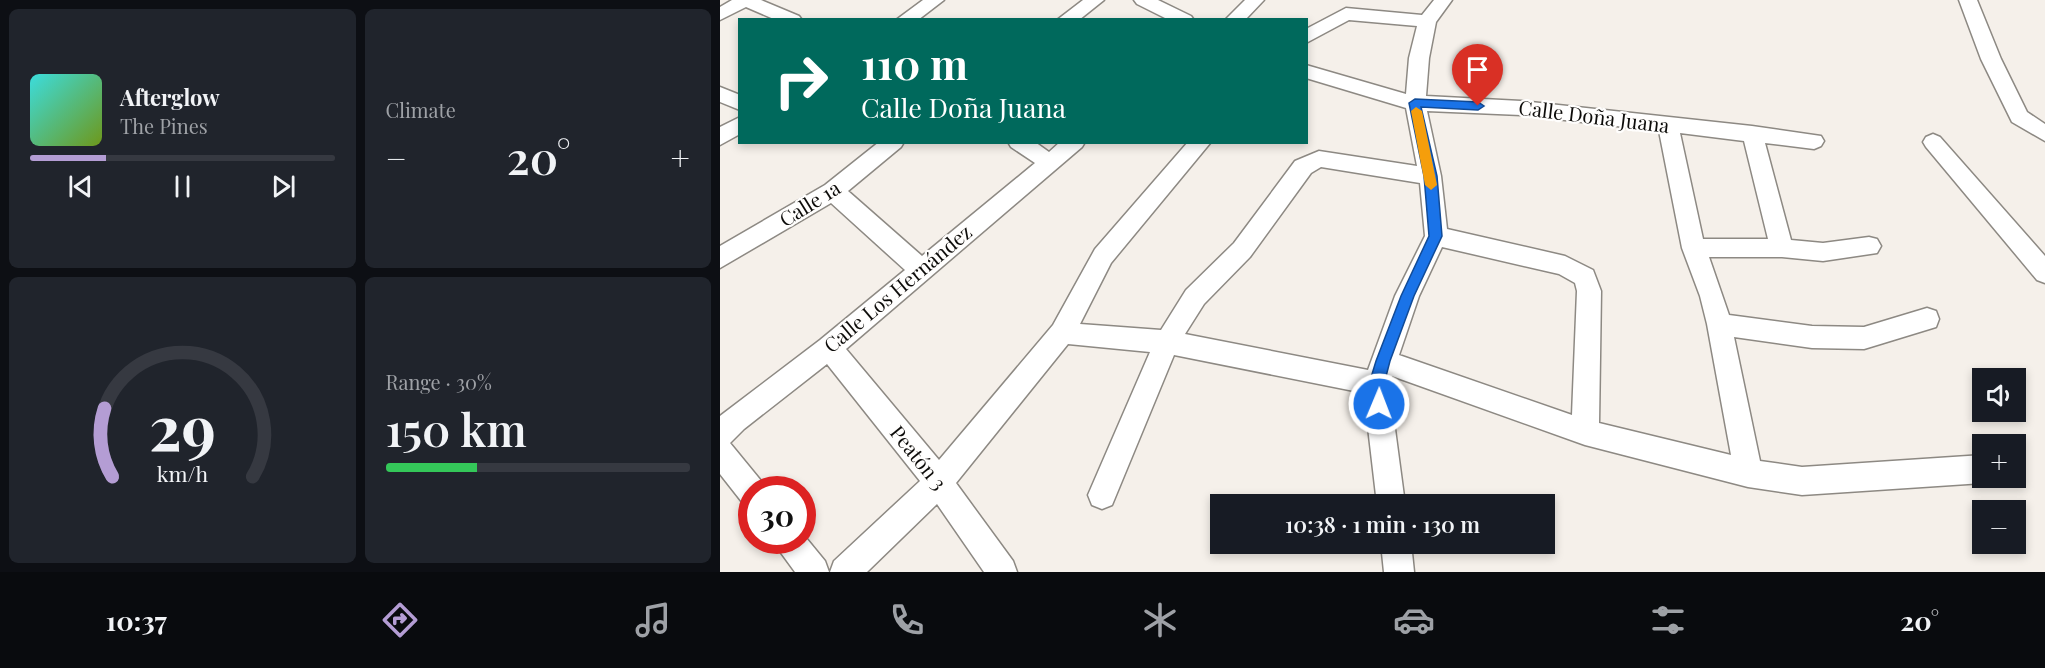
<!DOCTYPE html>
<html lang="en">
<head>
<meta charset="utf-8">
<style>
	:root { --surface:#171b24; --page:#20242c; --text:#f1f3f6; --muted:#9ea1a6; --line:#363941; --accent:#b49dd4 }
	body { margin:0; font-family:"Playfair Display",serif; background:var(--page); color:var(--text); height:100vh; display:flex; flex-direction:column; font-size:22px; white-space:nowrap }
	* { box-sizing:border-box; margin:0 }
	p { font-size:20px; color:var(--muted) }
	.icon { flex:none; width:33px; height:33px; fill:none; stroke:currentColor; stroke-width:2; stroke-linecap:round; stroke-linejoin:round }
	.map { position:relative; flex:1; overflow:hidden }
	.details { display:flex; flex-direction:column; gap:9px; padding:9px; background:#0d0f14; width:720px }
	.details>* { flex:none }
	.hud { position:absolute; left:18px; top:18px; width:570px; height:126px; border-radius:0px; box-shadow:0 3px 9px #0003; background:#00695c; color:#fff; overflow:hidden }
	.controls { position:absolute; left:1252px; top:368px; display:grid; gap:12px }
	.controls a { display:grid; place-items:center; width:54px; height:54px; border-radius:0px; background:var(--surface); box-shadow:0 3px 9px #0003; font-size:30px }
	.speed { position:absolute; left:18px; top:476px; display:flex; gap:12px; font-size:30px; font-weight:700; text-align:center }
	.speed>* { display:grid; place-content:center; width:78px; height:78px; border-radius:50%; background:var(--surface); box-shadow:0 3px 9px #0003; line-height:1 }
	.speed .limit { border:9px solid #d22; background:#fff; color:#111 }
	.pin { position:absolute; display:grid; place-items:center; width:51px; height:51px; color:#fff; margin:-62px -26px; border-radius:50% 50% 50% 0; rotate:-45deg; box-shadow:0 0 6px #0007 }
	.pin .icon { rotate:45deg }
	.me { position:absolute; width:66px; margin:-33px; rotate:1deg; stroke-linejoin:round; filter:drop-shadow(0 0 4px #0008) }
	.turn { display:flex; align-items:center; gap:21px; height:126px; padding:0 24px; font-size:27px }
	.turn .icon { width:78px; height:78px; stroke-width:2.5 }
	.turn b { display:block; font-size:42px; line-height:51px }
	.big { font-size:45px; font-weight:600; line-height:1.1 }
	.details .tile { flex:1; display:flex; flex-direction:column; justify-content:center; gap:9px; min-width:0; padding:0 21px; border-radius:9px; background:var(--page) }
	.details .dial { align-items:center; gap:0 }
	.dial svg { height:156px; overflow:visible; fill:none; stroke:var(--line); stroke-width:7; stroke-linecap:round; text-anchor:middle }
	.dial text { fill:var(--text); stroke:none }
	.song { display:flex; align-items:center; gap:18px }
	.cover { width:72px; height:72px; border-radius:9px; background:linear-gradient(135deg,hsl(180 70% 55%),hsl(80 70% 35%)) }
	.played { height:6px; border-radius:3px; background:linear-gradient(90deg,var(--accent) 25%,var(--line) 25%) }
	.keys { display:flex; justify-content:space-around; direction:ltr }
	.heat { display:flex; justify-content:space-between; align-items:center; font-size:33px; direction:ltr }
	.charge { height:9px; border-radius:4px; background:linear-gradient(90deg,#34c759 30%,var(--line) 0) }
	.details .tiles { flex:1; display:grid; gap:9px; grid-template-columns:repeat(2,1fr) }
	.trip { position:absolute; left:490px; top:494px; width:345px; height:60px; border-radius:0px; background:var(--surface); box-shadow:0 3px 9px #0003; font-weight:600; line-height:60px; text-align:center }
	.menu { display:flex; height:96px; justify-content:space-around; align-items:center; background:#090b0e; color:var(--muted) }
	.menu .icon { width:42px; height:42px }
	.menu .selected { color:var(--accent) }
	.menu b { font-size:27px; color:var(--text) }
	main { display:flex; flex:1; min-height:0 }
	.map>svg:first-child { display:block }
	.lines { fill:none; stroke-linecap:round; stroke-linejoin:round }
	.minor-casing { stroke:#8d8983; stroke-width:3 }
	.minor { fill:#fff; fill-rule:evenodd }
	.route { fill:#1a73e8; stroke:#114b97; stroke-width:1.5 }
	.slow { fill:#f59e0b }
	.labels { text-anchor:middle; stroke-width:4.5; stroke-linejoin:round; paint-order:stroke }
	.street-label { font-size:20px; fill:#0d0c0a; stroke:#fffefd }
</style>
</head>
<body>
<main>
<section class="details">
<div class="tiles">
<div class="tile">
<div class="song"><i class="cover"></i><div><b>Afterglow</b><p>The Pines</p></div></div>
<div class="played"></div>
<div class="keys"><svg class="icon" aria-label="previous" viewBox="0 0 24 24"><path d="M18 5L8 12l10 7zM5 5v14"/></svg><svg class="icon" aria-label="pause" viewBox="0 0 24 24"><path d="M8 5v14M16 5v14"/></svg><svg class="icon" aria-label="next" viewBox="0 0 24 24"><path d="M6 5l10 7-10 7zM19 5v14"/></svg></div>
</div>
<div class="tile"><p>Climate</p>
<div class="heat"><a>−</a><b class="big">20°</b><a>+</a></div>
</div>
<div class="tile dial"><svg viewBox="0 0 100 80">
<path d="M14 69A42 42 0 1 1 86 69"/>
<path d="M14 69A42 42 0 0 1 10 34" stroke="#b49dd4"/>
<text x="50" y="56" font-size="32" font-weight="700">29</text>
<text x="50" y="72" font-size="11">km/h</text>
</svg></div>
<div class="tile"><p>Range · 30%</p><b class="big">150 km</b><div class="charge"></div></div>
</div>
</section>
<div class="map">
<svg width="1325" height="572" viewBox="0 0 1325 572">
	<rect width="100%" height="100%" fill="#f5f0ea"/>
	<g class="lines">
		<g class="minor-casing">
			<path id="minor" d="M12,0h29l38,16 3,4h-26l-30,-13 -26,13v-13z
				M203,0h21l-26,20h-22z
				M363,0h21l-25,20h-22z
				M414,0h24l33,16 3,4h-25l-32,-16z
				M525,0h19l-19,20h-20z
				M714,0h18l-16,22 -7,36 -3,38 95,5 231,25 69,10 3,5 -3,5 -7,3 -49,-6 26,97 32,3 46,-6 8,2 4,7 -4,7 -54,8 -41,-4h-73l20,58 83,11 52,1 63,-19 9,3 3,8 -3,8 -72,22 -52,-1 -78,-11 26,124 42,6 181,-12v22l10,2 -10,4 -181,12 -54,-8 -163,-42 -193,-69 -3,8 16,120h-28l-13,-111 -190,-38 -62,150 -10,4 -10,-4 -4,-10 62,-143 -82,-8 -112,139 57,78 4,11h-33l-47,-68 -70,68h-37l4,-11 86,-80 -93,-117 -83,65 -14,14 32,39 3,7h-13v17l-10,-4 -22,-28v-58l100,-76 85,-70 -74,-67 -111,65v-22l105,-61 54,-43h25l-3,5 -53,44 74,65 113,-93 -24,-16 -3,-5h27l14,10 11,-10h25l-3,5 -236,202 93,111 114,-135 42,-76 93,-107h23l-100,121 -31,61 81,6 25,-40 48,-47 61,-82 24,-10 98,15 -11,-58 -100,-30v-13l100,29 3,-36 8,-32 -68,-6 -43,23v-14l40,-21 76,7zM707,111l94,4 138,16 23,117 18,48 7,28 24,131 -132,-32 2,-132 -8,-21 -28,-14 -118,-27 -6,-53zM960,133l64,8 24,98h-65zM601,167l99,16 5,53 -30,60 -27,74 -183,-36 19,-30 46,-47 61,-84zM722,247l117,27 16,9 2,8 -5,124 -173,-60 20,-59z
				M1239,0h18l24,59 26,53 18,12v17l-33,-19 -31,-63z
				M0,87l20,8v15l-20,-8z
				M20,117v17l-20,11v-18z
				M1213,134l7,3 105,119v27l-8,-3 -111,-133 -3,-5 3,-5z
				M82,533l23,28 4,11h-34l-16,-22 -5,-10h28z
				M661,543h30l3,29h-30z"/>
		</g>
		<use href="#minor" class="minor"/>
	</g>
	<path class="route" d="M695,99l63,3 6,4 -6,4 -57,-3 16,69 5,60 -28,60 -24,65 -6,23 2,20 -2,5 -5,2 -6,-2 -4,-25 7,-23 25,-65 28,-60 -5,-60 -15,-73z"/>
	<path class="slow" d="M696,107l6,4 15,74 -6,5 -6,-5 -14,-74z"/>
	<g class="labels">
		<g class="street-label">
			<text transform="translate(874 117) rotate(7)" y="7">Calle Doña Juana</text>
			<text transform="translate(90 204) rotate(-32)" y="7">Calle 1a</text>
			<text transform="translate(178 289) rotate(-40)" y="7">Calle Los Hernández</text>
			<text transform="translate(198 458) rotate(51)" y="7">Peatón 3</text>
		</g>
	</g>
</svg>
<div class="controls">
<a><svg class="icon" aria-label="sound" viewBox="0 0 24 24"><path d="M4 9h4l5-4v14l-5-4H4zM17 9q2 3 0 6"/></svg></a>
<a>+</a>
<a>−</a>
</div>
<div class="speed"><div class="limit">30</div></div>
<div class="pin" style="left:758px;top:106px;background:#d93025"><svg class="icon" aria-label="arrive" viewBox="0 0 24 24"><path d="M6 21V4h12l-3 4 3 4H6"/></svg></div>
<svg class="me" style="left:659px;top:404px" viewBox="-20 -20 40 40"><circle r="17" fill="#1a73e8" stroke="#fff" stroke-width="3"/><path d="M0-11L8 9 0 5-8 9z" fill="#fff"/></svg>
<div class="trip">10:38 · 1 min · 130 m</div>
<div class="hud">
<div class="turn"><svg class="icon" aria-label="right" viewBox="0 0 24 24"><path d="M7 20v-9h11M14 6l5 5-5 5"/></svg><div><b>110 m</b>Calle Doña Juana</div></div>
</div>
</div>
</main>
<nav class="menu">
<b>10:37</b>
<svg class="icon selected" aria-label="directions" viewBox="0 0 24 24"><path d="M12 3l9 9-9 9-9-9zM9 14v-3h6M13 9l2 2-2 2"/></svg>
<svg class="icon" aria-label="music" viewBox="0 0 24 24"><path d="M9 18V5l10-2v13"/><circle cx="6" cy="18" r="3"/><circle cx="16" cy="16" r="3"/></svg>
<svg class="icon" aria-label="phone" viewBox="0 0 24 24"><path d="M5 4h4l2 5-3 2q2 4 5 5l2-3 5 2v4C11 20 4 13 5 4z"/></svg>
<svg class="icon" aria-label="climate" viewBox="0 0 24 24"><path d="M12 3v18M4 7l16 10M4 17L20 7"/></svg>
<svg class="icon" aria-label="car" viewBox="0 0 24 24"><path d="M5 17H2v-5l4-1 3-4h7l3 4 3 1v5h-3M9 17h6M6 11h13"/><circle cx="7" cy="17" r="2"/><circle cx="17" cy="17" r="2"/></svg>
<svg class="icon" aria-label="filters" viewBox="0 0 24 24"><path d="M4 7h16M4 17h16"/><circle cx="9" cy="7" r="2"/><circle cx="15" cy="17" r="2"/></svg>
<b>20°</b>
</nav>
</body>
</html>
